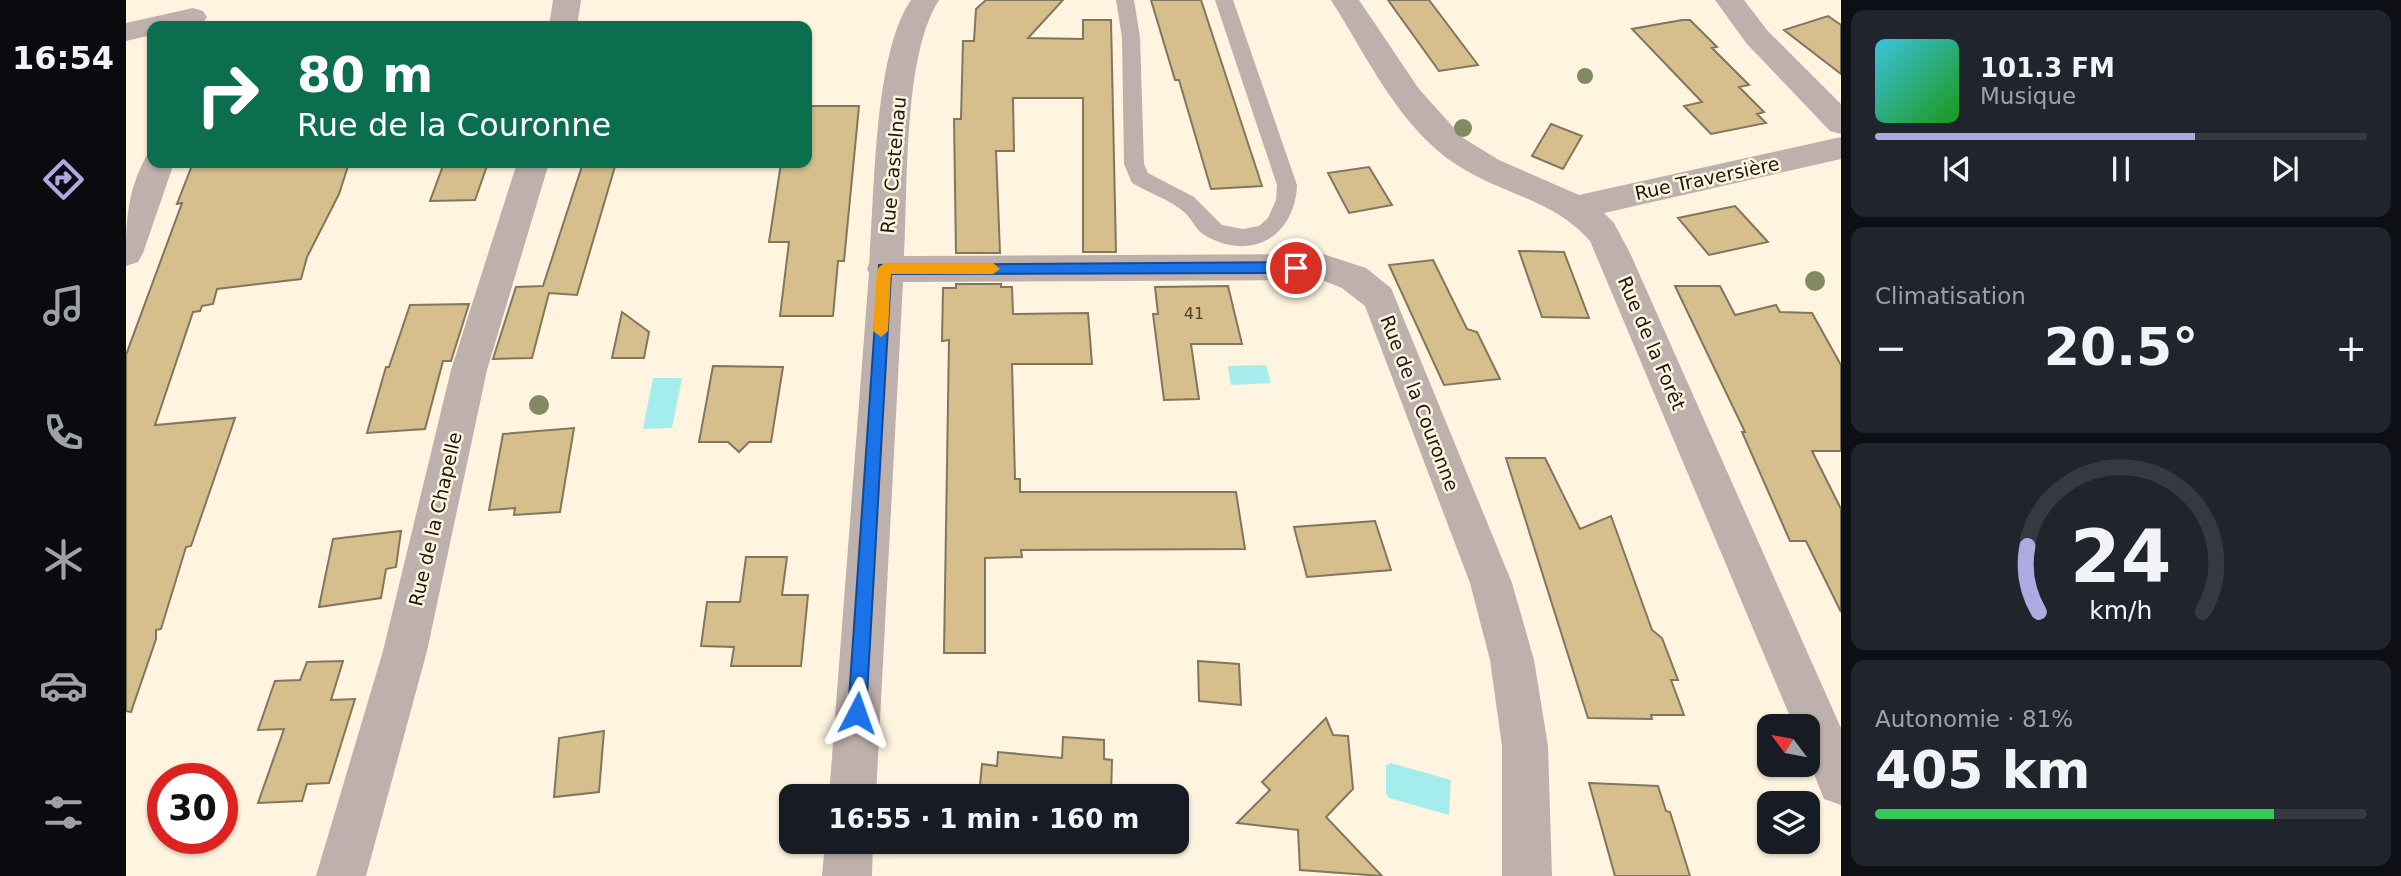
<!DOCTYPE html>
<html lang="fr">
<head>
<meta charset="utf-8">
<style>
	:root { --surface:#171b24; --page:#20242c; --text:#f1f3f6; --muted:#9ea1a6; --line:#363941; --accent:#afa9e1 }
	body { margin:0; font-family:"DejaVu Sans",sans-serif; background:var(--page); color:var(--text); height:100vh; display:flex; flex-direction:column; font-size:26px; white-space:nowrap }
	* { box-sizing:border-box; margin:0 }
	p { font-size:23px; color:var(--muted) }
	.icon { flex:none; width:38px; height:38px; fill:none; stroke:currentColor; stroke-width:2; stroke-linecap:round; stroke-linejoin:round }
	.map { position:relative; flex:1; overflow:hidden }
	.side { display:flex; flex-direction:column; gap:10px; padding:10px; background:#0d0f14; width:560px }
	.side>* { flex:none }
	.top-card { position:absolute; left:21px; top:21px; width:665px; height:147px; border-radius:14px; box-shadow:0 2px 5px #0004; background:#0b6e4f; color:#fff; overflow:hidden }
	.needle { width:46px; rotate:302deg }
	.controls { position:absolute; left:1631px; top:714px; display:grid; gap:14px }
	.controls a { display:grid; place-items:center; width:63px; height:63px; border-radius:14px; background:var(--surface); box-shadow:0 2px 5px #0004; font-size:35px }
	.speed { position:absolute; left:21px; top:763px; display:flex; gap:14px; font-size:35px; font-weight:700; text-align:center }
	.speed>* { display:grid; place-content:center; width:91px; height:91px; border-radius:50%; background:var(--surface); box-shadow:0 2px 5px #0004; line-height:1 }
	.speed .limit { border:10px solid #d22; background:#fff; color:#111 }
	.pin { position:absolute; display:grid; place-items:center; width:60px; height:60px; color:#fff; margin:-30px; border:4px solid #fff; border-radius:50%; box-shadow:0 2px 7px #0007 }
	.me { position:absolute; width:77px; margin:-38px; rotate:4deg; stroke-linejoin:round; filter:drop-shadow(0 0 5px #0008) }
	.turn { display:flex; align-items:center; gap:24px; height:147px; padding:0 35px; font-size:32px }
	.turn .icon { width:91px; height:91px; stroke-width:2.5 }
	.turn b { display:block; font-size:49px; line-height:60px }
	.big { font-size:52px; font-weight:700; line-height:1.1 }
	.side .widget { flex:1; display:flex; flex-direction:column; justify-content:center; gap:10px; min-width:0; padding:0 24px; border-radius:14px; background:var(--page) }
	.side .dial { align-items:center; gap:0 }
	.dial svg { height:182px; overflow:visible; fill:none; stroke:var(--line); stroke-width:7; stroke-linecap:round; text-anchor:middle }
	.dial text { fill:var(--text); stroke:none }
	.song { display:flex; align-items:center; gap:21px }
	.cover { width:84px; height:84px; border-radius:10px; background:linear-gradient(135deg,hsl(190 70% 55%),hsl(120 70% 35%)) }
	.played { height:7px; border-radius:4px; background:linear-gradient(90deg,var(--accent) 65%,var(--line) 65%) }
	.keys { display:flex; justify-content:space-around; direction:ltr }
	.heat { display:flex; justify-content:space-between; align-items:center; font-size:38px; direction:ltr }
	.charge { height:10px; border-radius:5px; background:linear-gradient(90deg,#34c759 81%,var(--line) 0) }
	.trip { position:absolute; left:653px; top:784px; width:410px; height:70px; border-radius:14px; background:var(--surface); box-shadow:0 2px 5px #0004; font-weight:700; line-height:70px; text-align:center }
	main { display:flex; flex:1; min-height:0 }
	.menu { display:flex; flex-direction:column; width:126px; justify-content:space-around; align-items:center; background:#090b0e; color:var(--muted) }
	.menu .icon { width:49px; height:49px }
	.menu .on { color:var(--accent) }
	.menu b { font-size:32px; color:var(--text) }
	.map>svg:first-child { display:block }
	.water { fill:#a5edec }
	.building { fill:#d6bf8d; stroke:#81765e; stroke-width:2 }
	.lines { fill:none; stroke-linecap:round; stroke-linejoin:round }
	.lane { fill:#beb0ac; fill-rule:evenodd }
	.street { fill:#beb0ac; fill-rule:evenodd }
	.tree { fill:#828a64 }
	.route { fill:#1a73e8; stroke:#114b97; stroke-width:2 }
	.slow { fill:#f59e0b }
	.labels { text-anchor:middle; stroke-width:5; stroke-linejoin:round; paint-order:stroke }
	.number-label { font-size:16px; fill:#4a422e }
	.street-label { font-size:19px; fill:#1c180e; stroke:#fef4df }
</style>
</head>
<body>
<main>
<nav class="menu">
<b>16:54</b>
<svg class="icon on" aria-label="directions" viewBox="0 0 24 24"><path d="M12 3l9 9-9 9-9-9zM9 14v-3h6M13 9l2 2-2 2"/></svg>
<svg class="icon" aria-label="music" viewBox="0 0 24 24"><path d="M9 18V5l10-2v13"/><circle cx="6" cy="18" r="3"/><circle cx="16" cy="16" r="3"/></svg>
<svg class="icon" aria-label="phone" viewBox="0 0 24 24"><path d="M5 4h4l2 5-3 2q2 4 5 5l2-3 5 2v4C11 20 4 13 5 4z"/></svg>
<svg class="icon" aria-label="climate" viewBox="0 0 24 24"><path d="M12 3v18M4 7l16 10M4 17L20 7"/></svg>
<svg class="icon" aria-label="car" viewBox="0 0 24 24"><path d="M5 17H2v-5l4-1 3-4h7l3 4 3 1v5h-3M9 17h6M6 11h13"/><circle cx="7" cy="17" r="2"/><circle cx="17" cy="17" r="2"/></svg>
<svg class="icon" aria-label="filters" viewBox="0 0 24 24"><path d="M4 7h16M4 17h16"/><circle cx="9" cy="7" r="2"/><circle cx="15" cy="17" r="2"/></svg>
</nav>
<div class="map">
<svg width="1715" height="876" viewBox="0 0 1715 876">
	<rect width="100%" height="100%" fill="#fef4df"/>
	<path class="water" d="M1140,365l5,18 -40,2 -3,-19z
		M527,378h29l-10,50 -29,1z
		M1265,763l60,17 -2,35 -60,-17 -3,-4v-29z"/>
	<path class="building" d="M860,0h77l-35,38 55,1v-19h28l5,232h-33v-154h-70l1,53h-18l4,102h-44l-2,-134h7l2,-78h11l2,-32z
		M1025,0h50l61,186 -51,3 -32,-109h-4z
		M1262,0h41l49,65 -39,6z
		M1702,16l13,9v49l-57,-44z
		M1556,20h8l27,27 -5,1 37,37 -10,2 25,25 -7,2 9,9 -55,11 -27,-28 18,-4 -70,-73z
		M681,106h52l-15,155h-6l-5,55h-53l9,-74h-20l12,-79h26z
		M1425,124l31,12 -19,33 -31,-13z
		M67,163h156l-10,31 -32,63 -6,22 -84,10 -4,15 -11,2 -2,5 -7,1 -38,113 80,-7 -44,128 -5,1 -25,82 -5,1v9l-25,73 -5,-1v-356l56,-152 -5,1z
		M318,163h44l-13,37 -45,1z
		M457,163h33l-39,132 -28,-2 -17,65 -39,1 23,-72 27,-1z
		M1243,167l23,38 -43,8 -21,-40z
		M1609,206l33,36 -59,13 -31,-37z
		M1393,251l45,1 25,66 -47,-1z
		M1307,260l34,69 10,3 23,47 -56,6 -55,-120z
		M830,284h45v3h11l1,27 75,-1 4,51h-80l3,115h5v13h216l9,57 -224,1 1,7 -37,1v95h-41l5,-313 -7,1 1,-53h13z
		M1102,286l14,58h-51l8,55 -35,1 -11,-86h5l-3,-27z
		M1549,286h45l15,29 41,-10 4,7 32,1 29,52v86h-29l29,58v103l-35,-71h-16l-48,-109h3z
		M343,304l-18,57h-8l-18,68 -58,4 19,-66h3l21,-62z
		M496,312l27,20 -5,26h-32z
		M587,366l70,1 -12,75h-22l-10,10 -11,-10h-29z
		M448,428l-14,84 -46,3 1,-7 -26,2 14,-76z
		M1380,458h39l35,71 31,-13 41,114 10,8 16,42h-7l13,35h-33l1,4 -64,-1z
		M1249,521l16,49 -84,7 -13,-50z
		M275,531l-5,36 -10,2 -5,29 -62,9 14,-68z
		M620,557h41l-5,38h26l-7,71h-70l3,-19 -33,-1 6,-44h33z
		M217,661l-12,39 24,-1 -26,84 -22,1 -5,17 -44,2 26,-74 -26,1 17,-49 25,-1 7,-18z
		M1072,661l41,3 2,41 -42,-4z
		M1200,718l7,17 15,1 5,53 -27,28 56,59 -82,-6 -2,-40 -61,-7 33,-33 -8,-8z
		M478,731l-5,61 -45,5 5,-59z
		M937,737l41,3v19l8,1 -1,36h-132l3,-32 15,2 1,-14 64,6z
		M1463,783l69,3 8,25 4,1 20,64h-75z"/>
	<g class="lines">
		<path class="lane" d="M990,0h18l6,37 4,127 4,9 46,24 28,28 21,4 16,-3 9,-8 8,-18 1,-15 -62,-185h18l64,185c-2,51 -45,77 -91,51 -10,-5 -14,-17 -22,-24 -15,-13 -35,-19 -52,-29l-8,-19 -2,-127z"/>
		<path class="street" d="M427,0h28l-4,26h-28z
			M785,0h28c-36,55 -31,188 -35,256l419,-2 43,14 25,20 121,295 22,77 14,86 4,130h-50v-130l-12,-86 -20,-77 -105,-277 -23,-18 -20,-8 -419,2 -27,514h-47l40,-523 -2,-4 2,-5c6,-69 4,-209 42,-264z
			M1205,0h28l60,89 44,49 36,22 80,35 262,-58v22l-237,54 10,10 16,30 211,475v77l-17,-6 -16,-40v-33h-14l-204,-485c-35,-41 -89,-47 -133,-76 -58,-37 -90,-109 -126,-165z
			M1589,0h29l23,30 74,74v30l-11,-3 -83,-87z
			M67,8l10,3 4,6 -4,6 -11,3h-40v9l-26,6v-18z
			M26,153v10h22l-31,90 -5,9 -12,4c0,-43 0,-73 21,-111z
			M391,163h32l-62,207 -60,281 -61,225h-50l67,-225 68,-281z
			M699,842h48l-1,34h-50z"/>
	</g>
	<g class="tree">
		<circle cx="1459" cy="76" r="8"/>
		<circle cx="1337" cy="128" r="9"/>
		<circle cx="1689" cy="281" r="10"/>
		<circle cx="413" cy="405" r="10"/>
	</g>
	<path class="route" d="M1170,262l7,6 -7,5 -405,1 -25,439 -2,7 -7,2 -7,-2 -2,-7 31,-448z"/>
	<path class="slow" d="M758,263h109l7,6 -7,5h-102l-3,57 -7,6 -8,-6 4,-62z"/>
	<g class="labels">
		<g class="number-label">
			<text x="1068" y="319">41</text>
		</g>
		<g class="street-label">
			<text transform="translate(767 165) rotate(-85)" y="7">Rue Castelnau</text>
			<text transform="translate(1581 178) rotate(-12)" y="7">Rue Traversière</text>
			<text transform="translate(1526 343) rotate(67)" y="7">Rue de la Forêt</text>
			<text transform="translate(1294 403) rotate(69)" y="7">Rue de la Couronne</text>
			<text transform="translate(309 519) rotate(-77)" y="7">Rue de la Chapelle</text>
		</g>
	</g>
</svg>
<div class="controls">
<a><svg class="needle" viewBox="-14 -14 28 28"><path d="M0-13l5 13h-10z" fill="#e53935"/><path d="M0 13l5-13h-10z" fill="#9ea1a6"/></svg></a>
<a><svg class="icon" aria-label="layers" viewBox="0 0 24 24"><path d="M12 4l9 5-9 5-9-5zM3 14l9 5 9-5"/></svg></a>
</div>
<div class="speed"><div class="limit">30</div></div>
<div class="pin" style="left:1170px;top:268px;background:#d93025"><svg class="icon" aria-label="arrive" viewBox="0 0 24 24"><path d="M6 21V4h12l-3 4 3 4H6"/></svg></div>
<svg class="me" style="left:731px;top:713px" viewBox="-20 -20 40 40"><path d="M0-17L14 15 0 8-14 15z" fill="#1a73e8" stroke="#fff" stroke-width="4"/></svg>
<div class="trip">16:55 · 1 min · 160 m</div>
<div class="top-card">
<div class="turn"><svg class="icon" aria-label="right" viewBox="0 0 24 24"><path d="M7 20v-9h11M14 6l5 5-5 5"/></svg><div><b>80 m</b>Rue de la Couronne</div></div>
</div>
</div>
<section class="side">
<div class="widget">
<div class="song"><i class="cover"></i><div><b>101.3 FM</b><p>Musique</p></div></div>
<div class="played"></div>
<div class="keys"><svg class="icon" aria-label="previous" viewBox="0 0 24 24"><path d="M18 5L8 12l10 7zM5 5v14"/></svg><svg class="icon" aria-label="pause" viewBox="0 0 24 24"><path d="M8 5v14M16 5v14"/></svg><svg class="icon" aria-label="next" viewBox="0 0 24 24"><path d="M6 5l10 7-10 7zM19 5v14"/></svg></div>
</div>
<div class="widget"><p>Climatisation</p>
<div class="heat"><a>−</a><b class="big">20.5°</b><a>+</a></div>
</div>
<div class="widget dial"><svg viewBox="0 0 100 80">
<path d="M14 69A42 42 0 1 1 86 69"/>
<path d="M14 69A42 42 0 0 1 9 40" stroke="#afa9e1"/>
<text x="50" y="56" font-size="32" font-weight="700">24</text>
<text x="50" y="72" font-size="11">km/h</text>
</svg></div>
<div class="widget"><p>Autonomie · 81%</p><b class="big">405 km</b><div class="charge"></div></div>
</section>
</main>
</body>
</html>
